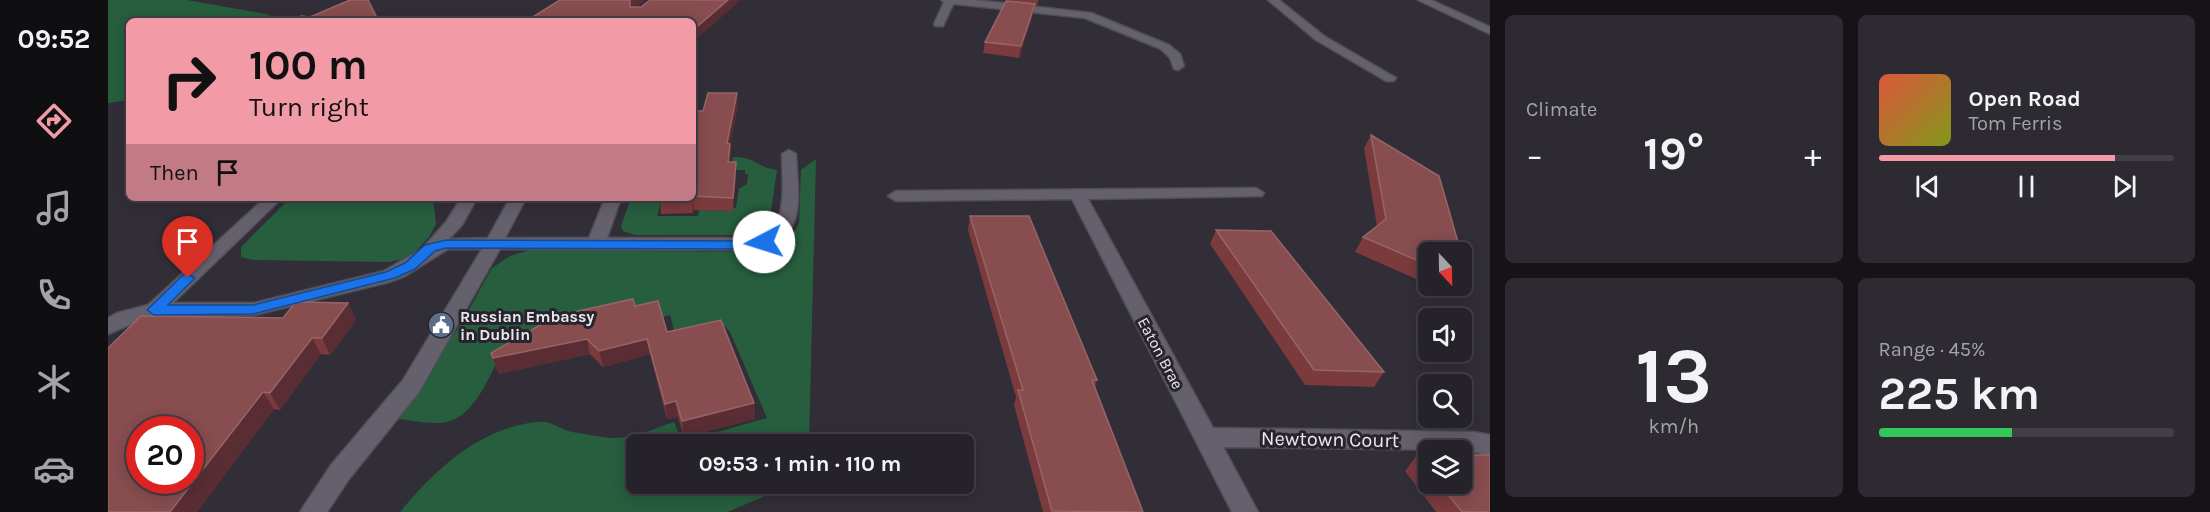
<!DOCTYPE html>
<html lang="en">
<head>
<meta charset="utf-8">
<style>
	:root { --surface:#26222a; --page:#2e2a32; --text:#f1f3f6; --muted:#a4a4a8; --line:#423f47; --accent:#f39aa7 }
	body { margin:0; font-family:Karla,sans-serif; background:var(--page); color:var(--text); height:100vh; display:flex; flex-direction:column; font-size:22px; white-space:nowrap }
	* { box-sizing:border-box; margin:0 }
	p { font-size:20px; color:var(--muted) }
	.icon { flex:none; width:33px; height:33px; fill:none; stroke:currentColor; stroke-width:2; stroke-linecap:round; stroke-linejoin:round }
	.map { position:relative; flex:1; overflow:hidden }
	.side { display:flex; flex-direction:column; gap:15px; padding:15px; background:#151317; width:720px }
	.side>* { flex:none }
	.banner { position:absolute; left:18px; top:18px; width:570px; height:183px; border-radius:9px; box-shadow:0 3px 15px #0003,0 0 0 2px var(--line); background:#f39aa7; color:#111; overflow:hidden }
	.needle { width:39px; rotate:158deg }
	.fabs { position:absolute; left:1310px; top:242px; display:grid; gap:12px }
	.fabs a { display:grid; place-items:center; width:54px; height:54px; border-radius:9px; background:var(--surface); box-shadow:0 3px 15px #0003,0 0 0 2px var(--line); font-size:30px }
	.speed { position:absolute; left:18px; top:416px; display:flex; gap:12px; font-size:30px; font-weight:700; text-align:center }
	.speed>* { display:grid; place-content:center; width:78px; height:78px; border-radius:50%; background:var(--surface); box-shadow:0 3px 15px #0003,0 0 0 2px var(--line); line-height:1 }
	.speed .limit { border:9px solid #d22; background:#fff; color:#111 }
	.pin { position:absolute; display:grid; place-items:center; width:51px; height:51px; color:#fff; margin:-62px -26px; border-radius:50% 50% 50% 0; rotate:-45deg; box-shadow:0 0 6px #0007 }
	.pin .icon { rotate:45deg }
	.me { position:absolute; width:66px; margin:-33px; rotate:265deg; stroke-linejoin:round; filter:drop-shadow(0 0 4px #0008) }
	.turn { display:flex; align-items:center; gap:21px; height:126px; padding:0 24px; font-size:27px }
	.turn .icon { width:78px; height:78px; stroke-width:2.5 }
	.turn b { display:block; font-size:42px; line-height:51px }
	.then { display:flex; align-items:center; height:57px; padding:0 24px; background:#0003; gap:12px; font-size:22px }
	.big { font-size:45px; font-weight:700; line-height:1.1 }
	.side .card { flex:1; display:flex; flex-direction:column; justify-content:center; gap:9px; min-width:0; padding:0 21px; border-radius:9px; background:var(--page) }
	.side .dial { align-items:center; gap:0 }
	.dial b { font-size:78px; line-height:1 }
	.song { display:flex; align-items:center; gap:18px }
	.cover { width:72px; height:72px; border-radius:9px; background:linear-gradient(135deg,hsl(10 70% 55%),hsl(70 70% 35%)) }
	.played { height:6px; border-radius:3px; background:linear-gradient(90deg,var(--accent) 80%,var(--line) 80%) }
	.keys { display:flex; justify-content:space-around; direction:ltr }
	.heat { display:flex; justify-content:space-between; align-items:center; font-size:33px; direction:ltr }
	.charge { height:9px; border-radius:4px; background:linear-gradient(90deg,#34c759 45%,var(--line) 0) }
	.side .tiles { flex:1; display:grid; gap:15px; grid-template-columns:repeat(2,1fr) }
	.trip { position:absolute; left:518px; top:434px; width:348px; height:60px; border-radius:9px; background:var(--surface); box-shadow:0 3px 15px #0003,0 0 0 2px var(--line); font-weight:700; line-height:60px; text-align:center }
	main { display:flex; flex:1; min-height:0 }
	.menu { display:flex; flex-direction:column; width:108px; justify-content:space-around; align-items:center; background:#0f0e11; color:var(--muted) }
	.menu .icon { width:42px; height:42px }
	.menu .on { color:var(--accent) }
	.menu b { font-size:27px; color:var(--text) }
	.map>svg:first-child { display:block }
	.green { fill:#265e3e }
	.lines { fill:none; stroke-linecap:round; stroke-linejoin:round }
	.service-casing { stroke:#4f4d55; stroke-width:3 }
	.minor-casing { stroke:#4f4d55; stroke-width:3 }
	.service { fill:#65616c; fill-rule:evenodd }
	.minor { fill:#65616c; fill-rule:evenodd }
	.wall { fill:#7b3a3c }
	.shaded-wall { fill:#592d33 }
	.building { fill:#874d4f; stroke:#976568; stroke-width:1.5; fill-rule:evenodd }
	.route { fill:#1a73e8; stroke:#114b97; stroke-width:1.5 }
	.labels { text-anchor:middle; stroke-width:6; stroke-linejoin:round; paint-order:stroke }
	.poi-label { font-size:16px; font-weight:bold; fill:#eae8ee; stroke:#28242e; text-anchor:start }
	.street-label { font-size:16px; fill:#eae8ee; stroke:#28242e }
	.near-street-label { font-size:20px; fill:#eae8ee; stroke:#28242e }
</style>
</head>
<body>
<main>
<nav class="menu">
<b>09:52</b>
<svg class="icon on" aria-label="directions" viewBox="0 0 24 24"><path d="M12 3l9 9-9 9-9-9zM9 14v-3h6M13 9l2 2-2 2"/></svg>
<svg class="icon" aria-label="music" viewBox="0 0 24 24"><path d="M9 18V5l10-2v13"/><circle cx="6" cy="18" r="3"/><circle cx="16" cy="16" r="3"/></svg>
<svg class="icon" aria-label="phone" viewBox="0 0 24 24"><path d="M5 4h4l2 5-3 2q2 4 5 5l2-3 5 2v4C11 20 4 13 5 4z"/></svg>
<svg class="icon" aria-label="climate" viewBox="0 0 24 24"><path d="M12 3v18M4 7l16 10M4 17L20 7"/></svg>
<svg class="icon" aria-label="car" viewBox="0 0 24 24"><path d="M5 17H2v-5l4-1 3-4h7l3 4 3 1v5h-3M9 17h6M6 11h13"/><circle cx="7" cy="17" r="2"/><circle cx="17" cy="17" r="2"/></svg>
</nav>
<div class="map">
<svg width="1382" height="512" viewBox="0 0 1382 512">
	<rect width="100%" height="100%" fill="#322e38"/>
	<path class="green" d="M0,0h79l84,15 -13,6h-129v79l-21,3z
		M625,157c21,-1 25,11 44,13l-8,55 -15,10h-119l-12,-4 -2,-5 10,-28h31l-5,18h41l1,-6 29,1 8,-4 3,-18 8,-5 1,-10h-3v-4h-14z
		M708,159l-7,285h-173v39h158l-66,29h-328c32,-39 73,-78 124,-88 6,-1 16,-3 22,-2 9,2 17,8 26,10 13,2 28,5 40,6 21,1 43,-10 62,-16l8,20 85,-24 -37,-86 -5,-6 -49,12 -6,-23 -8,2 -1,-8 -62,12 -96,30c-16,27 -29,73 -67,72 -14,0 -28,-3 -42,-5l67,-94 31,-56 18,-12 20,-6 209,2c22,-2 51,-6 60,-29l2,-53z
		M182,198h143l3,26 -7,13 -14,15 -13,7 -12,3 -136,-2 -13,-3v-10z"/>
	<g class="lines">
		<g class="service-casing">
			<path id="service" d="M833,0h34l116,13 78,32 11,9 4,12 -6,4 -4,-1 -4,-11 -9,-9 -76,-31 -139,-15z
				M1310,0h13l59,27v7z
				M681,150l7,4c2,49 13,87 -48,96l-248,-1 -81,143 -70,87 -22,33h-27l31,-47 72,-85 79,-131h-34l-43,27 -16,6 -135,33 -94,1 -17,3 -35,15v-16l9,-5 31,-8 117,-107h17l-109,105h81l130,-32 38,-22 24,-27 15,-24h16l-15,27 -13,14 39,-1 22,-40h16l-21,40h84l16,-40h16l-14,40h151c32,-11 24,-56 24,-84z"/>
		</g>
		<g class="minor-casing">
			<path id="minor" d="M837,0h10l-12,26h-8l-1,-2z
				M1160,0h11l45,36 72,42 -2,3h-8l-70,-41z
				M1148,188l8,5 -2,3 -174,3 125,229 261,4 16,3v20l-29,-5 -238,-3 35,65h-26l-160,-313 -176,2 -8,-5 8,-5z"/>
		</g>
		<use href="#service" class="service"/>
		<use href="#minor" class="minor"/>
	</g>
	<path class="wall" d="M901,0h30l-2,5 -2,-1 -2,11 -14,43 -36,-5 2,-11z
		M630,105l-8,39 1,12 -1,6 6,13 -3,36 -39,-1 -1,3 -32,1 -1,-16h33v-87h10z
		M1263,135l57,117v24l-5,6 -68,-30 8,-15 14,-11 -13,-78z
		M862,216l127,164 -2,7 48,125h-100l-29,-107 2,-8 -48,-167z
		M1108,230l168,142 -10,15 -69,-2 -95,-141z
		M240,303l8,17 -26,35 -9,-1 -41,56 -6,-1 -77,103 86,-194z
		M527,306l119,97 1,16 -71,18 -6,-20 -11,2 -17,-65 -47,13 -13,-13 -91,20 -8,-21z
		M1309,455h11v28h33l29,29h-54l-31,-41z"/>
	<path class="shaded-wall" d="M522,0h16l-14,10 -2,-3z
		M620,0h13l-48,42v-12z
		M927,4l-2,11 -14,43 2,-12z
		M268,16l2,5h-11z
		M629,93l1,12 -10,51 -1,-13z
		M622,144l1,12 -2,19 -1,-13z
		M628,162v13l-3,36v-13z
		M584,198l2,12 -1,3 -1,-13z
		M1350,242l-6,10h-5z
		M240,303l8,17 -26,35 -8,-17z
		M204,338l9,16 -41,56 -10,-17z
		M479,339l3,15 -91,20 -6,-16z
		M539,339l3,15 -47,13 -4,-16z
		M155,392l11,17 -77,103h-27z
		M568,401l2,16 -11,2 -2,-15z
		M646,403l1,16 -71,18 -2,-16z"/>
	<path class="building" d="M242,0h18l8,16 -9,5h-77l11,-5 9,1z
		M452,0h70v7h11l9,-7h78l-35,30v-9h-167z
		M898,1l29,3 -14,42 -36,-4z
		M600,93h29l-10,50 3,1 -2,18h8l-3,36 -40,-2v-85h10z
		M1263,135l68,41 19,66 -11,10h-19v13l-65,-28 23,-18z
		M552,198h32v2h-33z
		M862,216h59l68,164h-5l51,132 -91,-1 -34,-121h5z
		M1108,230l55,1 113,141 -70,-2z
		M525,299l2,7 23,-5 9,31 54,-12 33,83 -72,18 -6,-20 -11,3 -18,-65 -48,12 -12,-12 -94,19 -2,-5 65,-37z
		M188,302l52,1 -26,35h-10l-42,55 -7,-1 -93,120h-62v-164l33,-32 142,2zM32,429h50v51h-50z
		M1309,455h11v14z
		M1353,455h29v57h-28l-23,-29h22z"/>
	<path class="route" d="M656,238l6,4 -2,3 -20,4 -302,-1 -11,3 -20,18 -20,9 -142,36 -99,1 -7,-5 36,-35 5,-1 7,4 -27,27h85l133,-33 19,-9 20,-18 21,-5 302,1z"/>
	<defs>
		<g id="civic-disc" transform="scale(1.35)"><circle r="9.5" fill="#5c6f8a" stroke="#28242e"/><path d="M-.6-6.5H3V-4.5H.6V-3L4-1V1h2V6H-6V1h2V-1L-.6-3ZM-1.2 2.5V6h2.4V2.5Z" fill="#fff"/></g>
	</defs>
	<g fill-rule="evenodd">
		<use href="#civic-disc" x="333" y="325"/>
	</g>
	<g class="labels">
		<g class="poi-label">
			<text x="352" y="322">Russian Embassy<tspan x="352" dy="18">in Dublin</tspan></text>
		</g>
		<g class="street-label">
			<text transform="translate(1053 353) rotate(62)" y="6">Eaton Brae</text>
		</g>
		<g class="near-street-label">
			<text transform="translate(1222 439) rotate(1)" y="7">Newtown Court</text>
		</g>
	</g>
</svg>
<div class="fabs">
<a><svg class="needle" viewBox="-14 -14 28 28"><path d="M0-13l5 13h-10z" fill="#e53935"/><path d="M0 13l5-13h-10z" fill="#a4a4a8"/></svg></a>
<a><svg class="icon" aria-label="sound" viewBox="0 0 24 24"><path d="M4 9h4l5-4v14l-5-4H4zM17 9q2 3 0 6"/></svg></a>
<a><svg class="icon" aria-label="search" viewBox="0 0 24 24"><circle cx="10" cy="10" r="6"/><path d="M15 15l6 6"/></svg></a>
<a><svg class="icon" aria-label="layers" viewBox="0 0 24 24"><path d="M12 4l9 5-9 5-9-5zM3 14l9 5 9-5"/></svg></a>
</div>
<div class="speed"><div class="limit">20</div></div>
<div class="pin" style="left:80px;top:278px;background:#d93025"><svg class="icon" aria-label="arrive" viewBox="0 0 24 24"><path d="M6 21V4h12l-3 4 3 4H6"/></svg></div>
<svg class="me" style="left:656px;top:242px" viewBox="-20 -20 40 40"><circle r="19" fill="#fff"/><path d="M0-13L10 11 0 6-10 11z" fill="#1a73e8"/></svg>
<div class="trip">09:53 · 1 min · 110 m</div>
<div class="banner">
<div class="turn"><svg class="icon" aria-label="right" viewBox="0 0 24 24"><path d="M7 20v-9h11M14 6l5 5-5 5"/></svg><div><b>100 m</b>Turn right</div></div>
<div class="then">Then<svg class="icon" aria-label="arrive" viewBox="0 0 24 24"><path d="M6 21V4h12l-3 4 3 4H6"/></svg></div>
</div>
</div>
<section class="side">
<div class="tiles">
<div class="card"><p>Climate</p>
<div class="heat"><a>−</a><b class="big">19°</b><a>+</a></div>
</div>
<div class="card">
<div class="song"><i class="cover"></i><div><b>Open Road</b><p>Tom Ferris</p></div></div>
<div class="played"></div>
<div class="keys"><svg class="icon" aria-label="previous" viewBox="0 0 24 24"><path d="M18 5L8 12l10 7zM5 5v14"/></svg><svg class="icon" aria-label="pause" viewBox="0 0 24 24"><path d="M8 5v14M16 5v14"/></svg><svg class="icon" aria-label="next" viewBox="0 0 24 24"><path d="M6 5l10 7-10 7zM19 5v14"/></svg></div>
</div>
<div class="card dial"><b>13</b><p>km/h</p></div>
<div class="card"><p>Range · 45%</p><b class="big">225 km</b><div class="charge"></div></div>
</div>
</section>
</main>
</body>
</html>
